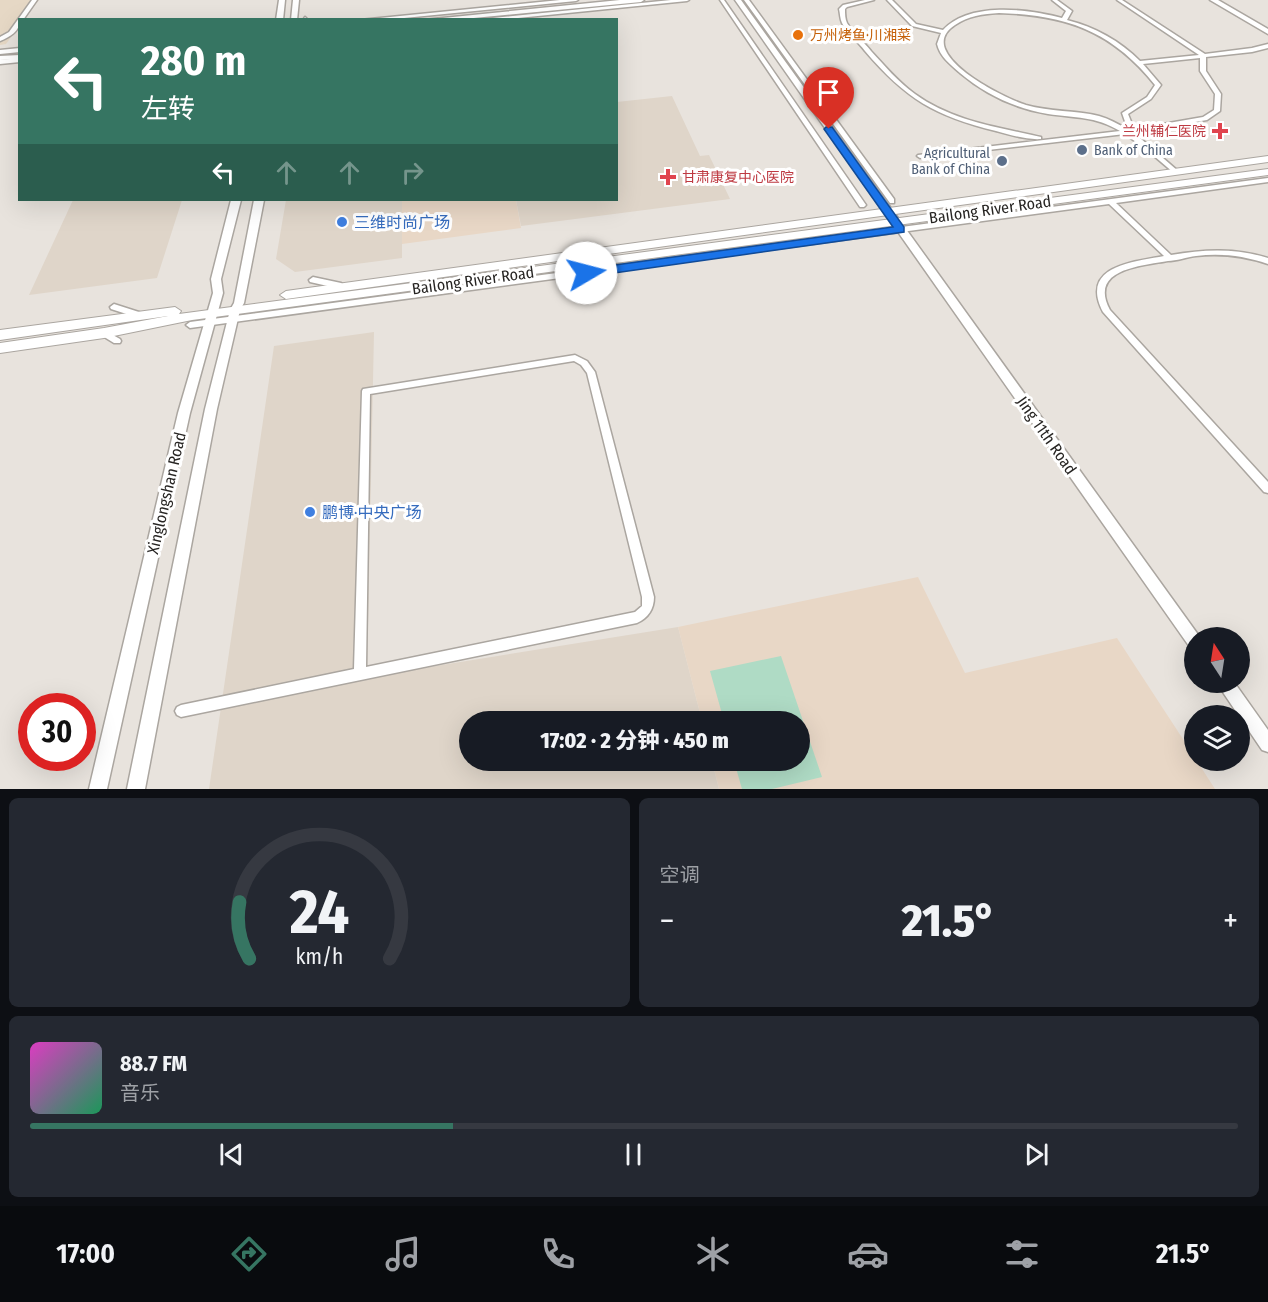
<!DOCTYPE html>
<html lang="zh">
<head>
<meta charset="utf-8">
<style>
	:root { --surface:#171b24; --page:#242831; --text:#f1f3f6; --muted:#9ea1a6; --line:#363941; --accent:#367562 }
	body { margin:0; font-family:"Fira Sans Condensed","Noto Sans SC",sans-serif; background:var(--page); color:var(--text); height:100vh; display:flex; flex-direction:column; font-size:22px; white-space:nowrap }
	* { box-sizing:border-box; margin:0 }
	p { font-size:20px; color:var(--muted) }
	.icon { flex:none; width:33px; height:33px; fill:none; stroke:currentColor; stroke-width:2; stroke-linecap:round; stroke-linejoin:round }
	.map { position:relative; height:789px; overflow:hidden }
	.drawer { display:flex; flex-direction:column; gap:9px; padding:9px; background:#0d0f14; flex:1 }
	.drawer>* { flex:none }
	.guide { position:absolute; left:18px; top:18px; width:600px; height:183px; border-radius:0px; box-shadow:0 6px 24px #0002; background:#367562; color:#fff; overflow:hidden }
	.needle { width:39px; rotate:348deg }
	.buttons { position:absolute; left:1184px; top:627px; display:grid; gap:12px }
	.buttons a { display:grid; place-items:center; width:66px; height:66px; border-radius:50%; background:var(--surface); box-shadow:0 6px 24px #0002; font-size:30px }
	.speed { position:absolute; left:18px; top:693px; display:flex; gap:12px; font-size:30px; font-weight:700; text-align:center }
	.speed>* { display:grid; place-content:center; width:78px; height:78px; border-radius:50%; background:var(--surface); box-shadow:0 6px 24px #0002; line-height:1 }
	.speed .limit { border:9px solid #d22; background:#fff; color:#111 }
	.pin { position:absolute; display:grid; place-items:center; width:51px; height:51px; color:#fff; margin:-62px -26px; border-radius:50% 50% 50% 0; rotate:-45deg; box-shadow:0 0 6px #0007 }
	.pin .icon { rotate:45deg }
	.me { position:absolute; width:66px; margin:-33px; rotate:82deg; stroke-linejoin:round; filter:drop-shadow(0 0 4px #0008) }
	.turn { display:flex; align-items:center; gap:21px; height:126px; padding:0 24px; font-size:27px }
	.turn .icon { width:78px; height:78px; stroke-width:2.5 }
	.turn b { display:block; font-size:42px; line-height:51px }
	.lanes { display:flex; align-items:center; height:57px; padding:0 24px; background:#0003; justify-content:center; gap:30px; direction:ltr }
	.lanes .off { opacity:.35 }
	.big { font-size:45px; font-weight:800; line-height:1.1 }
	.drawer .card { flex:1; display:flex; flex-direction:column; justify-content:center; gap:9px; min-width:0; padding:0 21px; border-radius:9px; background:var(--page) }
	.drawer .dial { align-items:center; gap:0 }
	.dial svg { height:156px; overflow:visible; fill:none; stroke:var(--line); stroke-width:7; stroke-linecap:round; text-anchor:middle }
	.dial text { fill:var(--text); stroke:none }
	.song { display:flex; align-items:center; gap:18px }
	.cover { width:72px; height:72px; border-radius:9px; background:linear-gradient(135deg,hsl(310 70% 55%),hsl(150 70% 35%)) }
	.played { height:6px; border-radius:3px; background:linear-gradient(90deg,var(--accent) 35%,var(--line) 35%) }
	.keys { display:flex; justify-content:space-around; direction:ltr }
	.heat { display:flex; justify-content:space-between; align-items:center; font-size:33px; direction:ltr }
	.drawer .tiles { flex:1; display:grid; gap:9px; grid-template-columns:1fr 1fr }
	.card:last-child { grid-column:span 2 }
	.trip { position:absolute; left:459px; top:711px; width:351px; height:60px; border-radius:30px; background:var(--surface); box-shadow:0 6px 24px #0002; font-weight:800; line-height:60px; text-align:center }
	.dock { display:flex; height:96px; justify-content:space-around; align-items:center; background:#090b0e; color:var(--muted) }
	.dock .icon { width:42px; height:42px }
	.dock .current { color:var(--accent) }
	.dock b { font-size:27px; color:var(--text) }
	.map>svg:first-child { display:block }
	.built { fill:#dfd5c9 }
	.industrial { fill:#e6d8c5 }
	.education { fill:#e8d7c6 }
	.green { fill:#afdbc5 }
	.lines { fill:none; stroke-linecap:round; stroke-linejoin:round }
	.minor-casing { stroke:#aba6a0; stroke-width:3 }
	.tertiary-casing { stroke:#aba6a0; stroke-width:3 }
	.secondary-casing { stroke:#aba6a0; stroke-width:2 }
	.minor { fill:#fff; fill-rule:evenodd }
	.tertiary { fill:#fff; fill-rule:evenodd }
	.secondary { fill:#fff; fill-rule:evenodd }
	.route { fill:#1a73e8; stroke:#114b97; stroke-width:1.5 }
	.food-dot { fill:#e8710a; stroke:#fff; stroke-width:2 }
	.health-dot { fill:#e0444e; stroke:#fff; stroke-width:2 }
	.service-dot { fill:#5c6f8a; stroke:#fff; stroke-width:2 }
	.shop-dot { fill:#3f7fe0; stroke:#fff; stroke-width:2 }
	.labels { text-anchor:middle; stroke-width:6; stroke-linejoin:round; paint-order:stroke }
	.far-food-label { font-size:14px; fill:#c56008; stroke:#fff; text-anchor:start }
	.far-health-label { font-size:14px; fill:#be3a42; stroke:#fff; text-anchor:end }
	.far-service-label { font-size:14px; fill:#4e5e75; stroke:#fff; text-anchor:start }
	.street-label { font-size:16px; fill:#272523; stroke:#fff }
	.shop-label { font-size:16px; fill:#366cbe; stroke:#fff; text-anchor:start }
</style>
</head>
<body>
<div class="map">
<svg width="1268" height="789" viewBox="0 0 1268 789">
	<rect width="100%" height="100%" fill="#e8e3dd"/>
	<path class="built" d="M672,96l28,60 9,-1 21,44 -209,27 -5,-26h100l1,-98z
		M73,200h109l-25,78 -128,17z
		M286,200h116v58l-107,14 -19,-13z
		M374,332l-7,345 311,-50 24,94 -232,1v38l242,1 7,28h-510l65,-443z"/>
	<path class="industrial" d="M0,0h39l-15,19 -4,1 -1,6 -13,18 -6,1z"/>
	<path class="education" d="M402,200h114l5,28 -119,16z
		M918,577l47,96 152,-35 77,118v4l3,1 18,28h-496l-7,-28 88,-1v-38l-98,-1 -24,-94z"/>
	<path class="green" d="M781,656l41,121 -50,12h-30l-8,-28 66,-1v-38l-76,-1 -14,-50z"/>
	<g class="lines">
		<g class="minor-casing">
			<path id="minor" d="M32,0h5l-14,20h-3c0,11 -10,17 -20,21v-4l9,-5z
				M560,0h18l-2,1 -192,19h-24z
				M671,0h18l-2,1 -190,19h-24z
				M720,0h4l142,205 -2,2h-4z
				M744,0h5l145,199v4h-4z
				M865,0h9l-27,7 -2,2c0,5 0,10 2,14 6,10 17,19 24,28 14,15 27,31 44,43 37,27 83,33 126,43v2c-14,1 -31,-4 -45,-8 -61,-15 -90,-32 -131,-80 -6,-8 -19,-20 -23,-28 -2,-4 -2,-10 -3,-14l4,-4z
				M887,0h5l24,24 27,6c27,-29 85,-21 119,-12l4,-7 -14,-11h5l15,11 -5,9c28,7 53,21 73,41l59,-6 -82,-55h5l83,54 47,-6 16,-4v4l-16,4 -46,5v14l15,23 -1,17 -13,9 -71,12 4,6 38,33v2h-4l-27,-23 -22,-16 -205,24 -3,-2 1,-1 202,-24c-25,-15 -45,-13 -72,-17 -32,-5 -63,-20 -88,-41 -10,-9 -20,-16 -23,-29l4,-11 -29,-7zM999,13c67,2 113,18 156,72l-8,12 -25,16 6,17c-9,-6 -19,-11 -29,-14 -24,-6 -49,-4 -73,-11 -22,-7 -114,-52 -71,-80 13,-9 28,-11 44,-12zM1200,58v13l15,23 -1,16 -11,7 -69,12 -6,-15 23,-15 10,-14 -18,-21z
				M305,17l3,3h-5z
				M20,48v4l-20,2v-4z
				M20,58v4l-20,2v-4z
				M1268,178v4l-152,21 55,52c34,-6 65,-7 97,3v6c-24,-8 -46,-11 -72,-8 -9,1 -20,5 -28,5 -27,5 -80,8 -58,49l158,172v11l-4,-1 -161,-180c-24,-46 30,-50 61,-56l-55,-52 -919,124 -4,-3 4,-3z
				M313,277l28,6 4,3 -4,3 -31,-7 -1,-2z
				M114,304l28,9 1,2 -4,3 -28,-9 -1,-2z
				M104,330l16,9 1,2 -1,2h-6l-13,-8 -1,-2 1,-2z
				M575,355l12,6 8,11 59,225c0,12 -6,21 -17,26l-456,94 -4,-2 -2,-4 2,-4 4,-2 173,-36 8,-278 1,-2zM574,361l7,4 6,8 55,224v9l-7,6 -269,55 4,-273z"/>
		</g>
		<g class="tertiary-casing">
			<path id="tertiary" d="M279,0h6l-2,20h-7z
				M293,0h6l-2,20h-6z
				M620,0h24l-3,2 -188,18h-30z
				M735,0h6l458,636 1,2h-6v11l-5,-3z
				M1210,0h8l50,29v5z
				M20,55v4l-20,1v-4z
				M231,200h10l-20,79 2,14 -33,120 -83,376h-18l89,-376 35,-120 -2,-14z
				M254,200h10l-20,103 -4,7 -23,99 -72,380h-18l78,-380 25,-99 4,-7z
				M1216,682h18l34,48v22l-6,-2z"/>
		</g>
		<g class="secondary-casing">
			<path id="secondary" d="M1268,156v6l-982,137 -6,-4 6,-4z
				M1268,169v6l-1076,145 -88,18 -104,15v-10l104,-15 64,-12 -168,24v-10l175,-23 6,4 -2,3z"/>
		</g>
		<use href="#minor" class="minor"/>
		<use href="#tertiary" class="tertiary"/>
		<use href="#secondary" class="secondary"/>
	</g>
	<path class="route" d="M826,127h6l72,100v5l-318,45 -5,-4 5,-4 307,-42 -69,-98z"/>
	<circle class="food-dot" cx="798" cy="35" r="6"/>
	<g class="health-dot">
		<path d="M1217 122h6v6h6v6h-6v6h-6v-6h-6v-6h6z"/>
		<path d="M665 168h6v6h6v6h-6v6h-6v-6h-6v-6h6z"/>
	</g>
	<g class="service-dot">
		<circle cx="1082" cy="150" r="6"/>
		<circle cx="1002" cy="161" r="6"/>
	</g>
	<g class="shop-dot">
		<circle cx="342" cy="222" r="6"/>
		<circle cx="310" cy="512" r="6"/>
	</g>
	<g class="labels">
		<g class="far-food-label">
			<text x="810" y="40">万州烤鱼·川湘菜</text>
		</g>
		<g class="far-health-label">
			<text x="1206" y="136">兰州辅仁医院</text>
			<text x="682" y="182" text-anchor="start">甘肃康复中心医院</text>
		</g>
		<g class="far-service-label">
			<text x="1094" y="155">Bank of China</text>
			<text x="990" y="158" text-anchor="end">Agricultural<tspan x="990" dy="16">Bank of China</tspan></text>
		</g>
		<g class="street-label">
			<text transform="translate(990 209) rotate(-8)" y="6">Bailong River Road</text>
			<text transform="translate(473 280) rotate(-8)" y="6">Bailong River Road</text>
			<text transform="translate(1047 435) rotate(55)" y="6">Jing 11th Road</text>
			<text transform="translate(166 493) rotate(-77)" y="6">Xinglongshan Road</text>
		</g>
		<g class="shop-label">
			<text x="354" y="228">三维时尚广场</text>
			<text x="322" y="518">鹏博·中央广场</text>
		</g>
	</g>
</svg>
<div class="buttons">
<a><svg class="needle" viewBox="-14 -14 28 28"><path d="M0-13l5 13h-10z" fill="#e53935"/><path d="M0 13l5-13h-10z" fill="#9ea1a6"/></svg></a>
<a><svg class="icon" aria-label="layers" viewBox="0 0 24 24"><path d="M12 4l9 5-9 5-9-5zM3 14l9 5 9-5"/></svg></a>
</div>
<div class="speed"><div class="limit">30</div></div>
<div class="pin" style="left:829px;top:129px;background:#d93025"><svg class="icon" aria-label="arrive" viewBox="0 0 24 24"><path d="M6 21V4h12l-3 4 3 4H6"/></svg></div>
<svg class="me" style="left:586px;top:273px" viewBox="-20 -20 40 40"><circle r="19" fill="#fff"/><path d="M0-13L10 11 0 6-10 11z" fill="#1a73e8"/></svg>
<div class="trip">17:02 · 2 分钟 · 450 m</div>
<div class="guide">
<div class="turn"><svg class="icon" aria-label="left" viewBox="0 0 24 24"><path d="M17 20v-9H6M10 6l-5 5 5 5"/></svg><div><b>280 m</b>左转</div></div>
<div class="lanes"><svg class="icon" aria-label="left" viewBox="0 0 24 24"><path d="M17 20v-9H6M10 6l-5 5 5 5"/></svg><svg class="icon off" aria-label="ahead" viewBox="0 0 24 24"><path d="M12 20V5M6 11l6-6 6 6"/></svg><svg class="icon off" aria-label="ahead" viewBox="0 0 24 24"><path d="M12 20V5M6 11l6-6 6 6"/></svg><svg class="icon off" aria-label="right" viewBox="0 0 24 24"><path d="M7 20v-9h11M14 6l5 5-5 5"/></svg></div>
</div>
</div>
<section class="drawer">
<div class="tiles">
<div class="card dial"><svg viewBox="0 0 100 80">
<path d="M14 69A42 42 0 1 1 86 69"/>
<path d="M14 69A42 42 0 0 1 9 40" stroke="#367562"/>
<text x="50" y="56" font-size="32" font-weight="700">24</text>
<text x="50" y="72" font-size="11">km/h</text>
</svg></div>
<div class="card"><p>空调</p>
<div class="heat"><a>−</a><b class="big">21.5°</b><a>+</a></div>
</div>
<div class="card">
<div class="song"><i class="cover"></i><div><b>88.7 FM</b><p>音乐</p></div></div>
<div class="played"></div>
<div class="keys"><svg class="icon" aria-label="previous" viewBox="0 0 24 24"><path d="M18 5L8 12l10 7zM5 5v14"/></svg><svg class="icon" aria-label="pause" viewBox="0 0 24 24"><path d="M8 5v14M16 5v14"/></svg><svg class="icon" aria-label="next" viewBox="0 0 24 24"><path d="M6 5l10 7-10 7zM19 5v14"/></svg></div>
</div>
</div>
</section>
<nav class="dock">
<b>17:00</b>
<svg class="icon current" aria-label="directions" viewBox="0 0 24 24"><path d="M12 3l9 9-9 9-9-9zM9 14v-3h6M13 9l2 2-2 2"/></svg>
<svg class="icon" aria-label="music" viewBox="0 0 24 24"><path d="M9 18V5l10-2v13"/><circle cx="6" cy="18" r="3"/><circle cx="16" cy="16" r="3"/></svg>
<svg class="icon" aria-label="phone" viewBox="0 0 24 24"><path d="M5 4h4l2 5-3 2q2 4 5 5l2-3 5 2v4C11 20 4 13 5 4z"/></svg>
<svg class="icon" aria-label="climate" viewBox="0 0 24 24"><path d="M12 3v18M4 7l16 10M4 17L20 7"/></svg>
<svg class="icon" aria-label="car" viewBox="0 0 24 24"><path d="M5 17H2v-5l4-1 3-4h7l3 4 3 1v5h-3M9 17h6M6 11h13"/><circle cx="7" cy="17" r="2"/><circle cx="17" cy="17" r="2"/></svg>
<svg class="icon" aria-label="filters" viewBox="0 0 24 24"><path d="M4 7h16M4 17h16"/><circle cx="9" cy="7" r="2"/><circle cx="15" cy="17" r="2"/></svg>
<b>21.5°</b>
</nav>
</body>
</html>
